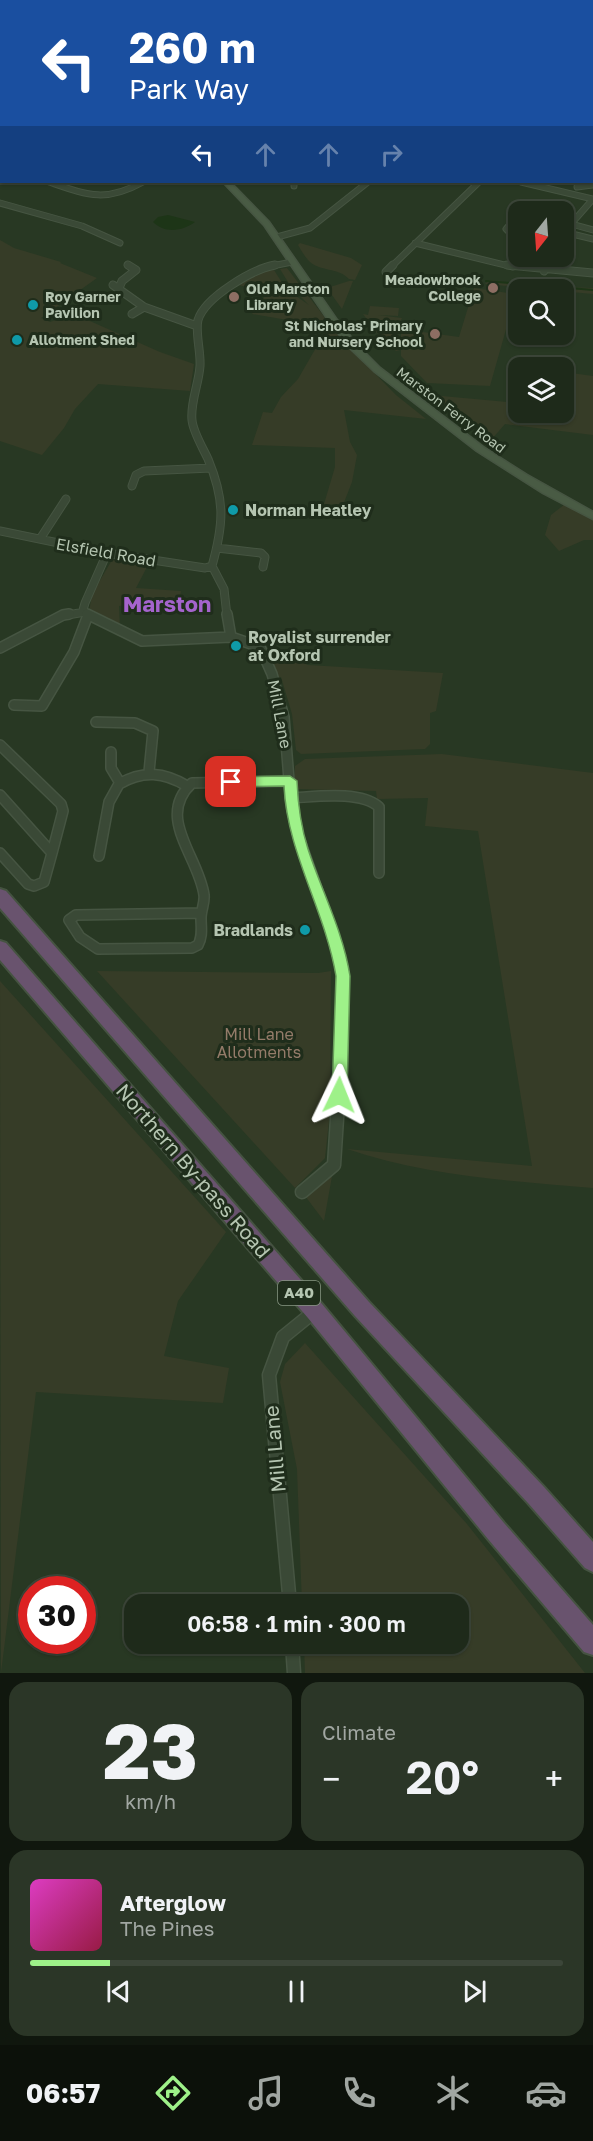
<!DOCTYPE html>
<html lang="en">
<head>
<meta charset="utf-8">
<style>
	:root { --surface:#1e2a1a; --page:#2b3627; --text:#f1f3f6; --muted:#a1a7a2; --line:#3c4639; --accent:#9ef189 }
	body { margin:0; font-family:"Golos Text",sans-serif; background:var(--page); color:var(--text); height:100vh; display:flex; flex-direction:column; font-size:22px; white-space:nowrap }
	* { box-sizing:border-box; margin:0 }
	p { font-size:20px; color:var(--muted) }
	.icon { flex:none; width:33px; height:33px; fill:none; stroke:currentColor; stroke-width:2; stroke-linecap:round; stroke-linejoin:round }
	.map { position:relative; height:1673px; overflow:hidden }
	.sheet { display:flex; flex-direction:column; gap:9px; padding:9px; background:#10170e; flex:1 }
	.sheet>* { flex:none }
	.banner { position:absolute; left:0px; top:0px; width:594px; height:183px; box-shadow:0 2px 4px #0004,0 0 0 2px var(--line); background:#1a4fa0; color:#fff; overflow:hidden }
	.needle { width:39px; rotate:197deg }
	.controls { position:absolute; left:508px; top:201px; display:grid; gap:12px }
	.controls a { display:grid; place-items:center; width:66px; height:66px; border-radius:12px; background:var(--surface); box-shadow:0 2px 4px #0004,0 0 0 2px var(--line); font-size:30px }
	.speed { position:absolute; left:18px; top:1576px; display:flex; gap:12px; font-size:30px; font-weight:700; text-align:center }
	.speed>* { display:grid; place-content:center; width:78px; height:78px; border-radius:50%; background:var(--surface); box-shadow:0 2px 4px #0004,0 0 0 2px var(--line); line-height:1 }
	.speed .limit { border:9px solid #d22; background:#fff; color:#111 }
	.pin { position:absolute; display:grid; place-items:center; width:51px; height:51px; color:#fff; margin:-26px; border-radius:12px; box-shadow:0 3px 9px #0006 }
	.me { position:absolute; width:66px; margin:-33px; rotate:2deg; stroke-linejoin:round; filter:drop-shadow(0 0 4px #0008) }
	.turn { display:flex; align-items:center; gap:21px; height:126px; padding:0 30px; font-size:27px }
	.turn .icon { width:78px; height:78px; stroke-width:2.5 }
	.turn b { display:block; font-size:42px; line-height:51px }
	.lanes { display:flex; align-items:center; height:57px; padding:0 30px; background:#0003; justify-content:center; gap:30px; direction:ltr }
	.lanes .off { opacity:.35 }
	.big { font-size:45px; font-weight:600; line-height:1.1 }
	.sheet .card { flex:1; display:flex; flex-direction:column; justify-content:center; gap:9px; min-width:0; padding:0 21px; border-radius:18px; background:var(--page) }
	.sheet .dial { align-items:center; gap:0 }
	.dial b { font-size:78px; line-height:1 }
	.song { display:flex; align-items:center; gap:18px }
	.cover { width:72px; height:72px; border-radius:9px; background:linear-gradient(135deg,hsl(310 70% 55%),hsl(340 70% 35%)) }
	.played { height:6px; border-radius:3px; background:linear-gradient(90deg,var(--accent) 15%,var(--line) 15%) }
	.keys { display:flex; justify-content:space-around; direction:ltr }
	.heat { display:flex; justify-content:space-between; align-items:center; font-size:33px; direction:ltr }
	.sheet .tiles { flex:1; display:grid; gap:9px; grid-template-columns:1fr 1fr }
	.card:last-child { grid-column:span 2 }
	.trip { position:absolute; left:124px; top:1594px; width:345px; height:60px; border-radius:18px; background:var(--surface); box-shadow:0 2px 4px #0004,0 0 0 2px var(--line); font-weight:600; line-height:60px; text-align:center }
	.dock { display:flex; height:96px; justify-content:space-around; align-items:center; background:#0c110a; color:var(--muted) }
	.dock .icon { width:42px; height:42px }
	.dock .on { color:var(--accent) }
	.dock b { font-size:27px; color:var(--text) }
	.map>svg:first-child { display:block }
	.green { fill:#363c27 }
	.water { fill:#1d3517 }
	.lines { fill:none; stroke-linecap:round; stroke-linejoin:round }
	.stream { stroke:#1d3517; stroke-width:2 }
	.street-far3-casing { stroke:#465542; stroke-width:7 }
	.street-far2-casing { stroke:#465542; stroke-width:9 }
	.street-far1-casing { stroke:#465542; stroke-width:12 }
	.street-casing { stroke:#465542; stroke-width:15 }
	.secondary-casing { stroke:#465542; stroke-width:3 }
	.highway-casing { stroke:#455341; stroke-width:4 }
	.street-far3 { stroke:#3a4936; stroke-width:5 }
	.street-far2 { stroke:#3a4936; stroke-width:7 }
	.street-far1 { stroke:#3a4936; stroke-width:9 }
	.street { stroke:#3a4936; stroke-width:12 }
	.secondary { fill:#495b44; fill-rule:evenodd }
	.highway { fill:#69536e; fill-rule:evenodd }
	.route { fill:#9ef189; stroke:#679d59; stroke-width:1.5 }
	.education-dot { fill:#8d6e63; stroke:#1f2d1b; stroke-width:2 }
	.culture-dot { fill:#0f9aa8; stroke:#1f2d1b; stroke-width:2 }
	.labels { text-anchor:middle; stroke-width:6; stroke-linejoin:round; paint-order:stroke }
	.far-poi-label { font-size:14px; font-weight:bold; fill:#b5c5b1; stroke:#1f2d1b; text-anchor:start }
	.far-street-label { font-size:14px; fill:#b5c5b1; stroke:#1f2d1b }
	.shield { fill:#1f2d1b; stroke:#889784; stroke-width:1.5 }
	.shield-label { font-size:15px; font-weight:bold; fill:#b5c5b1 }
	.poi-label { font-size:16px; font-weight:bold; fill:#b5c5b1; stroke:#1f2d1b; text-anchor:start }
	.street-label { font-size:16px; fill:#b5c5b1; stroke:#1f2d1b }
	.park-label { font-size:16px; fill:#947b69; stroke:#1f2d1b }
	.near-street-label { font-size:20px; fill:#b5c5b1; stroke:#1f2d1b }
	.district-label { font-size:22px; font-weight:bold; fill:#a564cd; stroke:#1f2d1b }
</style>
</head>
<body>
<div class="map">
<svg width="593" height="1673" viewBox="0 0 593 1673">
	<rect width="100%" height="100%" fill="#283823"/>
	<path class="green" d="M0,240l14,8 47,14 -1,1 37,15 -56,40 9,4 24,-8 86,38 34,12 -4,27 -92,-7 -23,25 -11,19 -22,27 -42,-14z
		M300,243l51,15 11,7 -7,15 -6,-1c-11,-12 -29,-7 -40,-18 -4,-4 -8,-11 -11,-16z
		M287,268l55,72 54,55 30,24 -82,-9 6,32 7,13 -5,27 -9,23 -19,-1 11,-37v-19l-83,-3 11,-33 9,1 9,-16 17,-18 30,-52 -76,-13 15,-21 -28,-8c12,-7 21,-14 35,-15l12,19 23,16 -11,-11 4,-1 -1,-3 -10,-3 -11,-18z
		M490,280l50,6 53,2v6l-108,-10z
		M349,281h4l-11,28 -15,-21z
		M474,288l42,6 -26,92 -63,-3 -26,-27v-27l58,8z
		M370,306l29,2 -1,8 -20,-1 24,3 -3,6h-9l-1,4 -6,3 7,-2 5,3 5,18 -4,1 -20,-19 -13,-18 5,1z
		M564,372l29,4v59l-88,-11 -13,15 -61,-44 88,8v9h45z
		M565,504l28,15v21h-9l-25,11 -14,-16 6,-20z
		M112,560l35,7 -11,21 45,3 -2,13 -49,-6 -3,7 -8,1 1,22 -31,-16 3,-18z
		M283,654l25,11 135,8 -7,38 -6,2v31l-5,5 -124,5 -5,-4 -4,-36 -11,-37 -6,2 -10,-23z
		M442,754l151,19v415c-82,-7 -167,-12 -246,-39l185,17 -54,-335 -53,-5 3,-28 -51,1 -1,-8 -82,-2 1,-23 10,-7z
		M97,971l221,2 13,-2 -1,141 -5,46 -30,30z
		M0,981l226,251 -48,69 -14,55 65,12 -6,35 -187,-11 -35,281z
		M334,1165l-10,56 -22,-29z
		M305,1343l162,181 118,149h-280l-1,-29h155v-39h-157l-5,-136 -17,-87 5,-18z"/>
	<path class="water" d="M168,215l27,7c-12,9 -30,12 -42,0l5,-5z"/>
	<g class="lines">
		<path class="stream" d="M486,281l107,9"/>
		<g class="street-far3-casing">
			<path id="street-far3" d="M400,0l5,2
				M203,2l5,-2
				M49,182c38,13 56,21 94,0
				M294,182v4
				M521,182l72,17 -29,33
				M577,187l16,-2
				M0,203l82,23 38,17
				M519,214l-13,15 4,4 9,2
				M564,222l29,8
				M564,232l29,7
				M277,237l33,-9 58,-46
				M415,243l98,24
				M128,265l3,2
				M267,267l25,-5
				M391,267l88,-85
				M545,267l1,-11"/>
		</g>
		<g class="street-far2-casing">
			<path id="street-far2" d="M507,265l86,8
				M544,271l1,-6
				M386,272l7,-7
				M113,285l31,22 53,19
				M119,288l3,-7 14,-11 -8,-5
				M132,314l12,-7
				M132,486l4,-11 8,-4 67,-3
				M0,531l107,22 98,15 7,-2
				M40,539l26,-40
				M217,548l44,5 4,4 -2,10
				M212,566l12,23 3,27
				M212,566c12,-43 13,-66 -4,-107 -5,-11 -15,-27 -16,-39 -2,-17 7,-37 8,-54 1,-13 -5,-35 -2,-46 7,-23 55,-51 77,-55
				M62,616l23,-4
				M89,616l-6,-6 2,-7 22,-50"/>
		</g>
		<g class="street-far1-casing">
			<path id="street-far1" d="M87,614l55,27 89,-4
				M227,614l4,23 29,10 12,27 12,43 7,88 6,27 36,102 10,42 -3,97
				M0,648l63,-33 6,-1
				M14,705l28,1 32,-54 14,-37
				M96,722l39,1 18,8 -4,41
				M0,745l61,59 2,7 -11,42
				M111,752v16l9,15
				M0,795l52,58 -8,29 -10,4 -6,-2 -28,-31
				M290,798c24,-1 70,-8 89,9v66
				M99,856l10,-54 10,-18c24,-14 45,-12 68,2
				M201,913l-125,2 -7,5 11,17 18,12 94,-1 6,-3c5,-9 3,-17 3,-27 0,-8 4,-15 3,-23 -5,-38 -49,-78 -12,-112l98,-2"/>
		</g>
		<g class="street-casing">
			<path id="street" d="M302,1192l32,-27 6,-93
				M290,1605l-21,-230 14,-38 32,-26
				M292,1644l2,29"/>
		</g>
		<g class="secondary-casing">
			<path id="secondary" d="M24,0h6l2,2h-7z
				M322,0h7l-9,2z
				M0,138h2l-2,5z
				M223,182h7l39,40 68,98 21,26 22,22 103,79 44,28 66,37v7l-50,-26 -66,-42 -103,-80 -22,-21 -21,-26 -67,-99z"/>
		</g>
		<g class="highway-casing">
			<path id="highway" d="M0,889l6,2 363,411 175,185 49,55v30l-8,-4 -57,-65 -173,-187 -355,-408z
				M0,941l6,2 316,361 182,219 89,102v30l-9,-3 -96,-113 -180,-221 -308,-358z"/>
		</g>
		<use href="#street-far3" class="street-far3"/>
		<use href="#street-far2" class="street-far2"/>
		<use href="#street-far1" class="street-far1"/>
		<use href="#street" class="street"/>
		<use href="#secondary" class="secondary"/>
		<use href="#highway" class="highway"/>
	</g>
	<path class="route" d="M290,776l7,5c1,24 4,46 11,68 14,43 35,82 42,127l-3,119 -2,5 -6,2 -5,-2 -2,-5 4,-119c-11,-66 -49,-123 -52,-190l-53,1 -7,-5 7,-5z"/>
	<g class="education-dot">
		<circle cx="493" cy="288" r="6"/>
		<circle cx="234" cy="297" r="6"/>
		<circle cx="435" cy="334" r="6"/>
	</g>
	<g class="culture-dot">
		<circle cx="33" cy="305" r="6"/>
		<circle cx="17" cy="340" r="6"/>
		<circle cx="233" cy="510" r="6"/>
		<circle cx="236" cy="646" r="6"/>
		<circle cx="305" cy="930" r="6"/>
	</g>
	<g class="labels">
		<g class="far-poi-label">
			<text x="481" y="285" text-anchor="end">Meadowbrook<tspan x="481" dy="16">College</tspan></text>
			<text x="246" y="294">Old Marston<tspan x="246" dy="16">Library</tspan></text>
			<text x="45" y="302">Roy Garner<tspan x="45" dy="16">Pavilion</tspan></text>
			<text x="423" y="331" text-anchor="end">St Nicholas' Primary<tspan x="423" dy="16">and Nursery School</tspan></text>
			<text x="29" y="345">Allotment Shed</text>
		</g>
		<g class="far-street-label">
			<text transform="translate(451 410) rotate(37)" y="5">Marston Ferry Road</text>
		</g>
		<rect class="shield" x="278" y="1281" width="42" height="24" rx="4.5"/>
		<g class="shield-label">
			<text x="299" y="1298">A40</text>
		</g>
		<g class="poi-label">
			<text x="245" y="516">Norman Heatley</text>
			<text x="248" y="643">Royalist surrender<tspan x="248" dy="18">at Oxford</tspan></text>
			<text x="293" y="936" text-anchor="end">Bradlands</text>
		</g>
		<g class="street-label">
			<text transform="translate(106 552) rotate(10)" y="6">Elsfield Road</text>
			<text transform="translate(280 714) rotate(79)" y="6">Mill Lane</text>
		</g>
		<g class="park-label">
			<text x="259" y="1040">Mill Lane<tspan x="259" dy="18">Allotments</tspan></text>
		</g>
		<g class="near-street-label">
			<text transform="translate(193 1171) rotate(49)" y="7">Northern By-pass Road</text>
			<text transform="translate(275 1449) rotate(-95)" y="7">Mill Lane</text>
		</g>
		<g class="district-label">
			<text x="167" y="612">Marston</text>
		</g>
	</g>
</svg>
<div class="controls">
<a><svg class="needle" viewBox="-14 -14 28 28"><path d="M0-13l5 13h-10z" fill="#e53935"/><path d="M0 13l5-13h-10z" fill="#a1a7a2"/></svg></a>
<a><svg class="icon" aria-label="search" viewBox="0 0 24 24"><circle cx="10" cy="10" r="6"/><path d="M15 15l6 6"/></svg></a>
<a><svg class="icon" aria-label="layers" viewBox="0 0 24 24"><path d="M12 4l9 5-9 5-9-5zM3 14l9 5 9-5"/></svg></a>
</div>
<div class="speed"><div class="limit">30</div></div>
<div class="pin" style="left:231px;top:782px;background:#d93025"><svg class="icon" aria-label="arrive" viewBox="0 0 24 24"><path d="M6 21V4h12l-3 4 3 4H6"/></svg></div>
<svg class="me" style="left:339px;top:1095px" viewBox="-20 -20 40 40"><path d="M0-17L14 15 0 8-14 15z" fill="#9ef189" stroke="#fff" stroke-width="4"/></svg>
<div class="trip">06:58 · 1 min · 300 m</div>
<div class="banner">
<div class="turn"><svg class="icon" aria-label="left" viewBox="0 0 24 24"><path d="M17 20v-9H6M10 6l-5 5 5 5"/></svg><div><b>260 m</b>Park Way</div></div>
<div class="lanes"><svg class="icon" aria-label="left" viewBox="0 0 24 24"><path d="M17 20v-9H6M10 6l-5 5 5 5"/></svg><svg class="icon off" aria-label="ahead" viewBox="0 0 24 24"><path d="M12 20V5M6 11l6-6 6 6"/></svg><svg class="icon off" aria-label="ahead" viewBox="0 0 24 24"><path d="M12 20V5M6 11l6-6 6 6"/></svg><svg class="icon off" aria-label="right" viewBox="0 0 24 24"><path d="M7 20v-9h11M14 6l5 5-5 5"/></svg></div>
</div>
</div>
<section class="sheet">
<div class="tiles">
<div class="card dial"><b>23</b><p>km/h</p></div>
<div class="card"><p>Climate</p>
<div class="heat"><a>−</a><b class="big">20°</b><a>+</a></div>
</div>
<div class="card">
<div class="song"><i class="cover"></i><div><b>Afterglow</b><p>The Pines</p></div></div>
<div class="played"></div>
<div class="keys"><svg class="icon" aria-label="previous" viewBox="0 0 24 24"><path d="M18 5L8 12l10 7zM5 5v14"/></svg><svg class="icon" aria-label="pause" viewBox="0 0 24 24"><path d="M8 5v14M16 5v14"/></svg><svg class="icon" aria-label="next" viewBox="0 0 24 24"><path d="M6 5l10 7-10 7zM19 5v14"/></svg></div>
</div>
</div>
</section>
<nav class="dock">
<b>06:57</b>
<svg class="icon on" aria-label="directions" viewBox="0 0 24 24"><path d="M12 3l9 9-9 9-9-9zM9 14v-3h6M13 9l2 2-2 2"/></svg>
<svg class="icon" aria-label="music" viewBox="0 0 24 24"><path d="M9 18V5l10-2v13"/><circle cx="6" cy="18" r="3"/><circle cx="16" cy="16" r="3"/></svg>
<svg class="icon" aria-label="phone" viewBox="0 0 24 24"><path d="M5 4h4l2 5-3 2q2 4 5 5l2-3 5 2v4C11 20 4 13 5 4z"/></svg>
<svg class="icon" aria-label="climate" viewBox="0 0 24 24"><path d="M12 3v18M4 7l16 10M4 17L20 7"/></svg>
<svg class="icon" aria-label="car" viewBox="0 0 24 24"><path d="M5 17H2v-5l4-1 3-4h7l3 4 3 1v5h-3M9 17h6M6 11h13"/><circle cx="7" cy="17" r="2"/><circle cx="17" cy="17" r="2"/></svg>
</nav>
</body>
</html>
